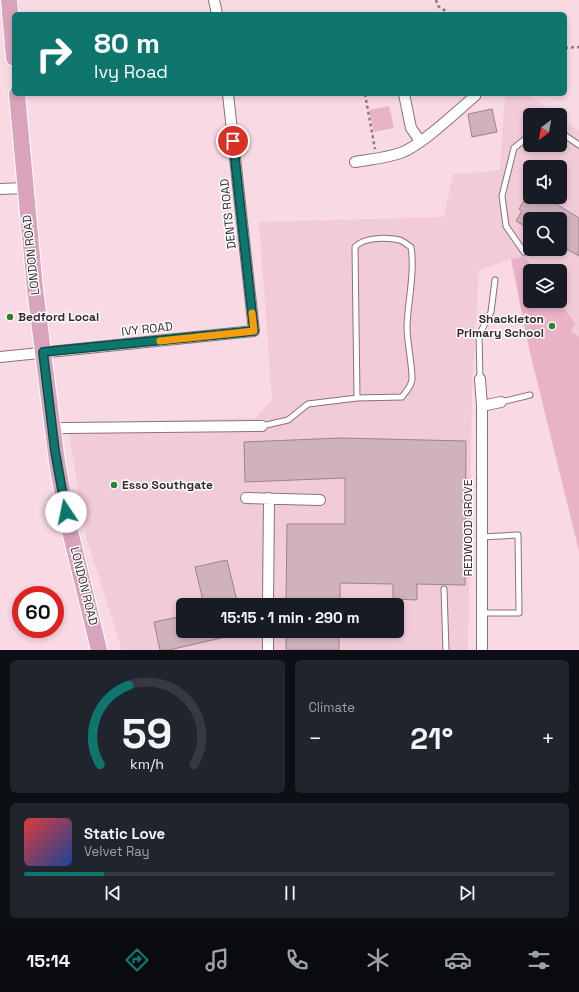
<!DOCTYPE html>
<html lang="en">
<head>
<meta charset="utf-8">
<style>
	:root { --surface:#171b24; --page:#20242c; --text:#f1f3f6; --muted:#9ea1a6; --line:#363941; --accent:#0f766e }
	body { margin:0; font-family:"Space Grotesk",sans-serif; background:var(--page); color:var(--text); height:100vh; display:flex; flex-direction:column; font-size:15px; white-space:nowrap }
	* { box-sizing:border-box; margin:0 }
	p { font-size:13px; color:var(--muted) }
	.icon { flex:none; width:22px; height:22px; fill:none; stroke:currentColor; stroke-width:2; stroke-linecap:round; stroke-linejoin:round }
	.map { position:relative; height:650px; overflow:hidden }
	.details { display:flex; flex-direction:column; gap:10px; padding:10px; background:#0d0f14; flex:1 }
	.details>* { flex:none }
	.hud { position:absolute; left:12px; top:12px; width:555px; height:84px; border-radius:6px; box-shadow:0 2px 6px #0003; background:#0f766e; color:#fff; overflow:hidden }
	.needle { width:26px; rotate:211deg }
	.buttons { position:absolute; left:523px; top:108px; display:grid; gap:8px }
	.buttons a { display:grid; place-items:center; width:44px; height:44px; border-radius:6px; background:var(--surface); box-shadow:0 2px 6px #0003; font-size:20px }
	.speed { position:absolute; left:12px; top:586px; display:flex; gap:8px; font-size:20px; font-weight:700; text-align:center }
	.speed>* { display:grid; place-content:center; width:52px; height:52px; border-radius:50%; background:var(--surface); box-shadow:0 2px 6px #0003; line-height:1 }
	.speed .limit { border:6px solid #d22; background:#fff; color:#111 }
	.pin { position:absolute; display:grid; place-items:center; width:34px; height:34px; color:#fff; margin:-17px; border:2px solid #fff; border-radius:50%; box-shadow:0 1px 4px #0007 }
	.me { position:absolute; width:44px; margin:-22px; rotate:349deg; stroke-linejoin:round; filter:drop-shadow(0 0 3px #0008) }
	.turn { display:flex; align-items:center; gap:14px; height:84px; padding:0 16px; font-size:18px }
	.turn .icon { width:52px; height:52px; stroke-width:2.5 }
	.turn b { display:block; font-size:28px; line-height:34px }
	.big { font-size:30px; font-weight:600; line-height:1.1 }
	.details .widget { flex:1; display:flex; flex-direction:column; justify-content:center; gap:6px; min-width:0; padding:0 14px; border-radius:6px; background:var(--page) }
	.details .dial { align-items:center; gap:0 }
	.dial svg { height:104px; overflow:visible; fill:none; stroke:var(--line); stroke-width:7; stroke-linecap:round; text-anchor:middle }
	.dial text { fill:var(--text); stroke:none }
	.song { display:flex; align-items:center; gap:12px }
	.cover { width:48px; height:48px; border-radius:6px; background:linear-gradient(135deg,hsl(0 70% 55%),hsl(220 70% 35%)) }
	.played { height:4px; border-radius:2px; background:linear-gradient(90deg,var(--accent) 15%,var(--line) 15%) }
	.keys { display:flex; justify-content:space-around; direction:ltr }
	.heat { display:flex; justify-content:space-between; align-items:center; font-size:22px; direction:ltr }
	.details .tiles { flex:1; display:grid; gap:10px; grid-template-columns:1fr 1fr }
	.widget:last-child { grid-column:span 2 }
	.trip { position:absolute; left:176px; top:598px; width:228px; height:40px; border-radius:6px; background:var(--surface); box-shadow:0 2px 6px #0003; font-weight:600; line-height:40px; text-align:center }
	.tabs { display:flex; height:64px; justify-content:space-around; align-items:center; background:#090b0e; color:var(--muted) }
	.tabs .icon { width:28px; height:28px }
	.tabs .selected { color:var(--accent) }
	.tabs b { font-size:18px; color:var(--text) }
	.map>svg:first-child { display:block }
	.built { fill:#f2cbd9; fill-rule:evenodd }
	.green { fill:#e9b2c7 }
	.building { fill:#d0b2bd; stroke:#9e828c }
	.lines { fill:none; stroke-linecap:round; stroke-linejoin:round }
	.service-casing { stroke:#8c717b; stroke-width:7 }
	.minor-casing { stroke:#8c717b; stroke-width:12 }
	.primary-casing { stroke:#fff; stroke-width:18 }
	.path { stroke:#8e7981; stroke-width:2.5; stroke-dasharray:3 3; stroke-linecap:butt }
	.service { stroke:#fff; stroke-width:5 }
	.minor { stroke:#fff; stroke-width:10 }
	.primary { stroke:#d9a4bb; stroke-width:16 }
	.route-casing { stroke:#0a4d48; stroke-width:10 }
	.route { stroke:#0f766e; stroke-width:7 }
	.slow { stroke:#f59e0b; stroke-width:7 }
	.poi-dot { fill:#2c8230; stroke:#fff; stroke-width:1.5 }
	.labels { text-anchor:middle; stroke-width:3; stroke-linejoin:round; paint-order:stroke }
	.street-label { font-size:12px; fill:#362a2f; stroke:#fff }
	.poi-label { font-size:12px; font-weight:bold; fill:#362a2f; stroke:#fff; text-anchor:start }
</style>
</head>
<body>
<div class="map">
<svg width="579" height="650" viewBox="0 0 579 650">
	<rect width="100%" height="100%" fill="#f8d9e4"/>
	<path class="built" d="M505,94h22l30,21h-27v30h30v-28l19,14v420l-49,-199 -19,-93 -32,11 -7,120 -4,260h-346l-36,-113 -19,-114 189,-5 16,-19 -13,-177 185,-5 9,-43 35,-2 12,-3zM530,167h30v30h-30zM530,219h30v30h-30zM530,271h30v30h-30zM183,605h214v26h-214z"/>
	<path class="green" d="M389,106l5,22 -20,4 -5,-22z
		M525,257l10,14h-5v30h29l16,22 -4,8 8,6v214l-49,-199 -19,-93z"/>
	<path class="building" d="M492,109l5,23 -25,5 -4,-23z
		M526,197h19l34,21v38l-19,-11v-26h-30v10l-14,-8 6,-10 -3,-2z
		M340,438l126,3 -1,144 -48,-1v16l-24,-1v-15l-53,-1v22h-54l1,-81h58v-46l-100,4 -1,-40z
		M227,560l10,41 -16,4h-17l-9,-38z
		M183,616v15h50l1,4 -65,15h-9l-6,-28z
		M286,631h53v19h-53z"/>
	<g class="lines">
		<g class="service-casing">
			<path id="service" d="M560,132l19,13
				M524,252l-18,-26 -4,-30 12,-48 16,-13
				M480,379l-1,-44 12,-23 4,-32
				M501,402l29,-7
				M262,426l26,-6 20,-16 49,-6 45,-1c4,-6 10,-11 10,-18 0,-18 -5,-35 -5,-53 1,-26 8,-53 4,-79 -3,-2 -7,-5 -11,-7 -13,-3 -36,-3 -45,7l2,151
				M444,589l2,61
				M481,613h38l-1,-78 -36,2"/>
		</g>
		<g class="minor-casing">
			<path id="minor" d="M214,0l3,14
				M404,94l7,34 9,13
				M355,162c16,-3 33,-4 48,-10 21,-9 54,-41 72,-56l-1,-2
				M0,189l25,-1
				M0,357l254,-26 -26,-237
				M480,379l2,27v244
				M482,406l19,-4
				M52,429l13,-1 197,-2
				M246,498l74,2
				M268,605l1,-107
				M268,650v-19"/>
		</g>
		<g class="primary-casing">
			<path id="primary" d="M9,0l5,58
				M17,94l18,195 22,173 11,61 31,127"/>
		</g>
		<path class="path" d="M436,0l2,6 12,8
			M565,48l14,-1
			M365,94l10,55"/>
		<use href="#service" class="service"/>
		<use href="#minor" class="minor"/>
		<use href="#primary" class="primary"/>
	</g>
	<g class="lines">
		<g class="route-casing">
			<path id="route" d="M66,512l-11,-61 -12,-99 211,-21 -21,-190"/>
		</g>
		<use href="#route" class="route"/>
		<path class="slow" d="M160,341l94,-10 -2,-18"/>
	</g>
	<g class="poi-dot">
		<circle cx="10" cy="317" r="4"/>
		<circle cx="552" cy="326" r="4"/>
		<circle cx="114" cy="485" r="4"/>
	</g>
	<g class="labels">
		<g class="street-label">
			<text transform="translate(228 214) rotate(-96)" y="4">DENTS ROAD</text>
			<text transform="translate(31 255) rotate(-96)" y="4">LONDON ROAD</text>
			<text transform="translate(147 329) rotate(-6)" y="4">IVY ROAD</text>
			<text transform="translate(468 528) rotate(-90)" y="4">REDWOOD GROVE</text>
			<text transform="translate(84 586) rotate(76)" y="4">LONDON ROAD</text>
		</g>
		<g class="poi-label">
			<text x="18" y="321">Bedford Local</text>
			<text x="544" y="323" text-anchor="end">Shackleton<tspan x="544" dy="14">Primary School</tspan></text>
			<text x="122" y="489">Esso Southgate</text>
		</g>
	</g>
</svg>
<div class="buttons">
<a><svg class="needle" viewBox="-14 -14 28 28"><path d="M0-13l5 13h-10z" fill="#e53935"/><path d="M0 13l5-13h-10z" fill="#9ea1a6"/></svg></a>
<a><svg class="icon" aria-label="sound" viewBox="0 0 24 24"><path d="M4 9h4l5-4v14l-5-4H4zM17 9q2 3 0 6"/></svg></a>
<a><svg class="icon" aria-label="search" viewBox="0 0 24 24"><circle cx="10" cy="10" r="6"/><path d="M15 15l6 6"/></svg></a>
<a><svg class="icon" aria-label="layers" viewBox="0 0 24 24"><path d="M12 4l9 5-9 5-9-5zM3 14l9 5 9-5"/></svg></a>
</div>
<div class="speed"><div class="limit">60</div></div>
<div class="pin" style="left:233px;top:141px;background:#d93025"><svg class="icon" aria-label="arrive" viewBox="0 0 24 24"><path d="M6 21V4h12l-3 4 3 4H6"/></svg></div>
<svg class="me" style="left:66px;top:512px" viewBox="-20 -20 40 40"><circle r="19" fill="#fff"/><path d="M0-13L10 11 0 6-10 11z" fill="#0f766e"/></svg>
<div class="trip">15:15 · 1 min · 290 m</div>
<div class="hud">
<div class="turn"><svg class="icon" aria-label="right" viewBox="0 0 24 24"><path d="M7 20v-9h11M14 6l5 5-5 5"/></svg><div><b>80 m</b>Ivy Road</div></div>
</div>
</div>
<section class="details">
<div class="tiles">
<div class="widget dial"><svg viewBox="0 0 100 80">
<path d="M14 69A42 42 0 1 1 86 69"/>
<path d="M14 69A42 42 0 0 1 36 8" stroke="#0f766e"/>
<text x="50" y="56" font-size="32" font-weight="700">59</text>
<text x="50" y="72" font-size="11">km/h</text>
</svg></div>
<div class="widget"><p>Climate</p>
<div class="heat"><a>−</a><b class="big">21°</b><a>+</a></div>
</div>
<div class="widget">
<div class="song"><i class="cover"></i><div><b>Static Love</b><p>Velvet Ray</p></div></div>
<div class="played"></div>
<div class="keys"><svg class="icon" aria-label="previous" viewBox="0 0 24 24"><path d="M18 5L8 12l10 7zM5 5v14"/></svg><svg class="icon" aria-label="pause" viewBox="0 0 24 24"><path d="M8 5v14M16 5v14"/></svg><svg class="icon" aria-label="next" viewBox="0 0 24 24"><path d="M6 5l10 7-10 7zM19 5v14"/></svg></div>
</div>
</div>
</section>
<nav class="tabs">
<b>15:14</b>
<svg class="icon selected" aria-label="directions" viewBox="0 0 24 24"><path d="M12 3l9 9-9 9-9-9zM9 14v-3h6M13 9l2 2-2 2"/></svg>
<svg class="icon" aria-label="music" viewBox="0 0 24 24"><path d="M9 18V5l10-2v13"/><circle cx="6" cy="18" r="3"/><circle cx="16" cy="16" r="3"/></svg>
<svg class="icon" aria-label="phone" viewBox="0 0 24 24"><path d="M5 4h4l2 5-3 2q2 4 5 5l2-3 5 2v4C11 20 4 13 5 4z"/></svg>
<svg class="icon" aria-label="climate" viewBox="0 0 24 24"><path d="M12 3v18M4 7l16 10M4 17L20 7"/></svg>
<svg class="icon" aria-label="car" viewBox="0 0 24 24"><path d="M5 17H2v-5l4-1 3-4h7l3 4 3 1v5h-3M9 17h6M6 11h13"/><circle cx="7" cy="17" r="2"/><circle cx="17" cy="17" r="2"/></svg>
<svg class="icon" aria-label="filters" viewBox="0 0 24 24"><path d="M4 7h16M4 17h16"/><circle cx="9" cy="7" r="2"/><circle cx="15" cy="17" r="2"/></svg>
</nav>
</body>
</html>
